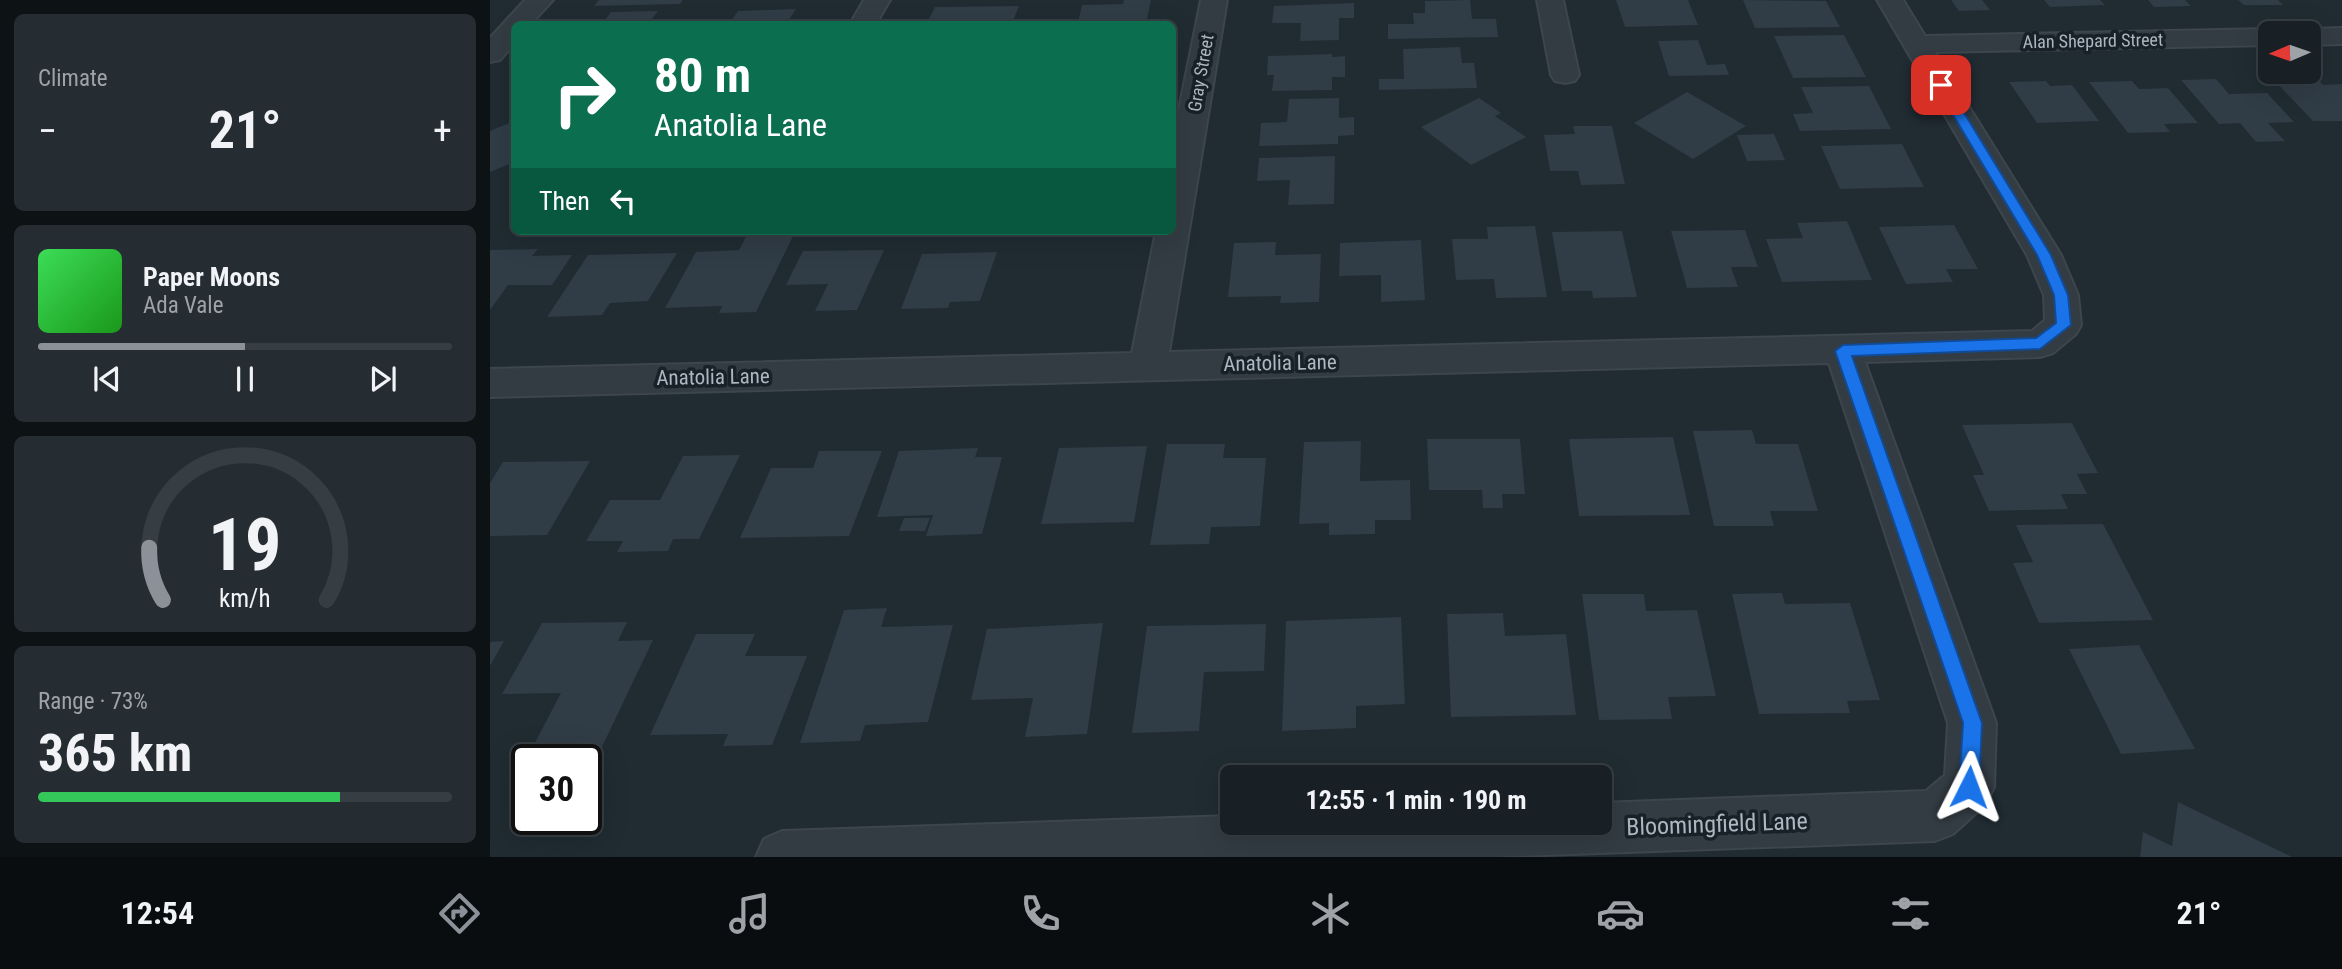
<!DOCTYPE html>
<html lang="en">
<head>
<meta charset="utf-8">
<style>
	:root { --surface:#182026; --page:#252d32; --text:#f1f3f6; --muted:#9fa3a7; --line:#363e43; --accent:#8c9099 }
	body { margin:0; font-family:"Roboto Condensed",sans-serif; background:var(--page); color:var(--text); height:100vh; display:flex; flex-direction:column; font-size:26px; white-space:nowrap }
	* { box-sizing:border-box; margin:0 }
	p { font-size:23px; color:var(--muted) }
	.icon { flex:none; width:38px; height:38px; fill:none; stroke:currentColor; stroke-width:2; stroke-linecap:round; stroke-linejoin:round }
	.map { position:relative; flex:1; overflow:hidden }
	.drawer { display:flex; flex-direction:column; gap:14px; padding:14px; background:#0d1215; width:490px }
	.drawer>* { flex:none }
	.hud { position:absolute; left:21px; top:21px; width:665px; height:214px; border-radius:10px; box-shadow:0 7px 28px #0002,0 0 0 2px var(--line); background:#0b6e4f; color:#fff; overflow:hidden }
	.needle { width:46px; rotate:268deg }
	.fabs { position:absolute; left:1768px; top:21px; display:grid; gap:14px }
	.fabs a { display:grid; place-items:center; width:63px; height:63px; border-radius:10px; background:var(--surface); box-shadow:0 7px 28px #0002,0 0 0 2px var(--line); font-size:35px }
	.speed { position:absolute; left:21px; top:744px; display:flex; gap:14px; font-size:35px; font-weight:700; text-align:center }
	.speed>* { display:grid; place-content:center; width:91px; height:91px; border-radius:50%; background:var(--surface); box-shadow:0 7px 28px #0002,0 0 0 2px var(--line); line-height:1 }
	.speed .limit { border:4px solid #111; border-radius:10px; background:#fff; color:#111 }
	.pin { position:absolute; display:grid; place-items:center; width:60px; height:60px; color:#fff; margin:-30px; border-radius:14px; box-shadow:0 4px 10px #0006 }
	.me { position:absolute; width:77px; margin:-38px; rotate:3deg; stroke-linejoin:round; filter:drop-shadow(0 0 5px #0008) }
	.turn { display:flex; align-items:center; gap:24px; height:147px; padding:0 28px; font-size:32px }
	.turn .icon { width:91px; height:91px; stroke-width:2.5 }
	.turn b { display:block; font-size:49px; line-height:60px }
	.then { display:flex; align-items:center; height:66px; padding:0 28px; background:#0003; gap:14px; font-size:26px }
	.big { font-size:52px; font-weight:700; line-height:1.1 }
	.drawer .widget { flex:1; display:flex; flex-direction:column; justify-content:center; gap:10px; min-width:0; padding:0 24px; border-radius:10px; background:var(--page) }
	.drawer .dial { align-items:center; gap:0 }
	.dial svg { height:182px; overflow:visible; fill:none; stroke:var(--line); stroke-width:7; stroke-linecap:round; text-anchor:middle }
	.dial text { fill:var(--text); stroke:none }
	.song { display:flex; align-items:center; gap:21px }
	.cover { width:84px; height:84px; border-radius:10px; background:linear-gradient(135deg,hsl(130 70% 55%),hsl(120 70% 35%)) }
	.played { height:7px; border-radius:4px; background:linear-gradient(90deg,var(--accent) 50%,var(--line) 50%) }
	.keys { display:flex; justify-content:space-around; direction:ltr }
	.heat { display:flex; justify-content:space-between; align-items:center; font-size:38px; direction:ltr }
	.charge { height:10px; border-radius:5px; background:linear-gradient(90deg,#34c759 73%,var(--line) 0) }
	.trip { position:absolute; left:730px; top:765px; width:392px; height:70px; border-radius:10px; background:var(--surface); box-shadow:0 7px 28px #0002,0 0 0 2px var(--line); font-weight:700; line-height:70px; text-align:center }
	.tabs { display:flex; height:112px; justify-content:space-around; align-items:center; background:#0a0d0f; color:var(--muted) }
	.tabs .icon { width:49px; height:49px }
	.tabs .current { color:var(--accent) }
	.tabs b { font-size:32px; color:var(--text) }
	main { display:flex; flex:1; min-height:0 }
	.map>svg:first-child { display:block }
	.building { fill:#303c46 }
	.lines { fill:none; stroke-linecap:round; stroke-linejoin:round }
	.street-casing { stroke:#3d454d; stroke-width:4 }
	.street { fill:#333c43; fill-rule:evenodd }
	.route { fill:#1a73e8; stroke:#114b97; stroke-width:2 }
	.labels { text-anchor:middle; stroke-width:7; stroke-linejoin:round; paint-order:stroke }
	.far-street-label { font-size:18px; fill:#adb7c1; stroke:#192128 }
	.street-label { font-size:21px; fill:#adb7c1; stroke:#192128 }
	.near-street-label { font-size:24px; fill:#adb7c1; stroke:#192128 }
</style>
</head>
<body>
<main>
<section class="drawer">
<div class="widget"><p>Climate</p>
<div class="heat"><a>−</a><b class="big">21°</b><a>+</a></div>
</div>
<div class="widget">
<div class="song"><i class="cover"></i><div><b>Paper Moons</b><p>Ada Vale</p></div></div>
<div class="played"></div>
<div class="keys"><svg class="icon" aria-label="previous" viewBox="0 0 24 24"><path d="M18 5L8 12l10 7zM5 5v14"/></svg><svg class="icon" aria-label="pause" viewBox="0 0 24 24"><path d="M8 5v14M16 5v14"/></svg><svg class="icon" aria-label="next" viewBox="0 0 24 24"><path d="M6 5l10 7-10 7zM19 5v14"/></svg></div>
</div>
<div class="widget dial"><svg viewBox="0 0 100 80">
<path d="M14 69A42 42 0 1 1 86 69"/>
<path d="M14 69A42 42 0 0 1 8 46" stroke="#8c9099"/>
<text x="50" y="56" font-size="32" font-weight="700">19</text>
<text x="50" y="72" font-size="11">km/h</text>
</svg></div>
<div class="widget"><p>Range · 73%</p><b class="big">365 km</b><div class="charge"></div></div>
</section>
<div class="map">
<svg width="1852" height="857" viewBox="0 0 1852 857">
	<rect width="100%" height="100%" fill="#202b32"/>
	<path class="building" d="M109,0h84l-3,4 -86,2z
		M634,0h27l-5,24h-78v-2h10l4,-17 41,-1z
		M980,0l2,19h24l2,18 -110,2v-15h26l-1,-11h12v-12z
		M1126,0h72l10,25 -73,2z
		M1253,0l83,1 14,26 -85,1z
		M1461,0h31l8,10 -31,1z
		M1554,0h56l5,5 -55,2z
		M1658,0h37l6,6 -37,1z
		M1748,0h40l5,5h-39z
		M864,3v15h-15v22l-39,1 1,-18h-29l2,-17z
		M529,6l-7,18h-86l9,-17z
		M306,9l-10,15h-57l9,-13z
		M168,11l-10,13h-46l9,-12z
		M1354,35l22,42 -73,1 -19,-42z
		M1208,40l9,25 18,-1 4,11 -60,1 -11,-35z
		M970,47l2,16h12l3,25 -98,2v-11h25l-1,-30z
		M842,54v3l13,-1v21h-13v13l-60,1 2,-16h-7l1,-19z
		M1826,77l7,8 19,-1v37h-29l-41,-43z
		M1726,79l13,15 38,-1 27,29 -26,1 17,18 -29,1 -16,-19 -21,1 -38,-44z
		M1556,81l4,5 22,-1 27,36 -62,2 -28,-41z
		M1642,81l7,8 29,-1 30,35 -34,1 6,8 -42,1 -39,-51z
		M1379,86l22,43 -91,2 -7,-17 20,-1 -12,-26z
		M1197,92l59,34 -53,33 -59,-36z
		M849,98v20l15,-1v18l-16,1v8l-79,2 2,-23 26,-1 2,-23z
		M989,98l22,15 -6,3 31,21 -55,28 -50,-38z
		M24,121v41l-24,10v-41z
		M1083,126h39l13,58 -44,1 -3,-14h-28l-6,-36 31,-1z
		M1284,134l11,26 -38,1 -10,-26z
		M1412,144l22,43 -84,2 -19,-43z
		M845,156l-1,48 -46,1 2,-25 -33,1 2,-23z
		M1357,221l25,59 -90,2 -16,-43 37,-1 -6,-15z
		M1464,225l24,44h-32l7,13 -47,2 -27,-57z
		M1045,226l12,71 -51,1 -2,-19 -38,1 -4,-41h36l-1,-12z
		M1255,230l13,37h-27l7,20 -51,1 -16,-57z
		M1132,231l15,66 -44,1 -1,-7h-30l-10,-59z
		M304,234l-38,78 -37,1 3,-7 -57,2 31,-56 43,-2 8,-15z
		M931,240l4,60 -44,2v-27l-42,1 1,-33z
		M786,242l-1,13 46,-1 -2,48 -39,1 1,-7 -53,1 6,-54z
		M48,249l-6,7 40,-1 -20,30h-44l-18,25v-60z
		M394,250l-27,60 -42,1 13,-27 -42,1 17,-34z
		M507,252l-17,49 -30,1 -2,6 -47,1 21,-55z
		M187,253l-29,48 -38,2 -8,12 -55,2 41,-62z
		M1582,423l26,50 -21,1 10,20h-26l7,15 -79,2 -16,-36h11l-22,-50z
		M1262,430l4,14h42l20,67h-48l4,15h-60l-21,-95z
		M1183,437l17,78 -111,1 -10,-77z
		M937,439h93l5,55h-23l1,14h-20l-1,-18h-53z
		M871,441l-1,40 50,-1 1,40h-36v14l-46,1v-12l-30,1 5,-82z
		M677,444h58l-2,14h43l-6,68 -49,1 -2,17 -59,1z
		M657,446l-13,76 -93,2 18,-76z
		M488,448l-3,9h27l-20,77 -56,2 7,-21 -56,2 22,-66z
		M329,451h63l-33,85 -109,2 31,-70h42z
		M250,455l-41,84h-26l-5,12 -51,1 6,-11h-37l24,-41h50l23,-44z
		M100,461l-43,74 -57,1v-53l13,-21z
		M414,518h26l-5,13h-26z
		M1613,524l50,96 -114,3 -26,-60 20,-1 -17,-37z
		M1292,593l3,11 65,-1 30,97 -33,1 3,12 -91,1 -27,-120z
		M1092,594h62l2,17 51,-1 19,86 -48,1 4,22 -73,1z
		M397,608l-6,19 72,-2 -25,97 -63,3 -5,16 -60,2 44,-133z
		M1013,613l2,23 61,-2 10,81 -125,2 -4,-103z
		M911,617l4,87 -49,2v22l-74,3 4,-110z
		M137,622l-9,19 35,-1 -52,109 -70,1 30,-57 -59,1 40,-71z
		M613,623l-16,111 -62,3 8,-39 -62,2 16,-71z
		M776,624l-2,47 -60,1 -5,59 -67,2 15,-107z
		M206,634h59l-10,22h62l-35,89 -49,1 5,-12 -78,1z
		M14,641l-14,25v-24z
		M1649,645l56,104 -74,5 -52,-105z
		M1688,802l114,55h-152l3,-25 29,14z"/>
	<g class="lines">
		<g class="street-casing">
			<path id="street" d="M35,0h28l-22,24h-17v20l-14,16 -10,2v-24z
				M374,0h26l-14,24h-26z
				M711,0h26l-58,352 863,-21 13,-11 -1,-25 -17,-40 -150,-255h26l22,36 345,-7 10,2 1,2h-11v12l-335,7 126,203 17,40 3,30 -5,9 -23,19 -13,4 -175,5 131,361 -2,64 -8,17 -33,30 -18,7 -445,16h-734l8,-18 18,-8 450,-15v6h368v-19l326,-12 19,-16 3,-52 -119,-360 -1339,34v-28l642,-16 24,-122h16v-87z
				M1047,0h26l16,75 -4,6 -10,2 -10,-2 -4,-6z
				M1852,28v16l-34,1v-12h-11l11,-4z"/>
		</g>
		<use href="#street" class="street"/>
	</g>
	<path class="route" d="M1451,81l6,4 104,170 17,40 3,30 -31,24 -188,7 130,367 -3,64 -3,7 -7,3 -7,-3 -3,-7 4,-64 -128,-372 8,-6 193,-7 20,-15 -2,-28 -17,-40 -102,-170z"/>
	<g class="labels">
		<g class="far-street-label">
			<text transform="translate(1603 41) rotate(-1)" y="6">Alan Shepard Street</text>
			<text transform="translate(711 73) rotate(-80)" y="6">Gray Street</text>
		</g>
		<g class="street-label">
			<text transform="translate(790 363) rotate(-1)" y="7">Anatolia Lane</text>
			<text transform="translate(223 377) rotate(-1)" y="7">Anatolia Lane</text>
		</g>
		<g class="near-street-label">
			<text transform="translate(1227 824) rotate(-2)" y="8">Bloomingfield Lane</text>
		</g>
	</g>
</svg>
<div class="fabs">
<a><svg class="needle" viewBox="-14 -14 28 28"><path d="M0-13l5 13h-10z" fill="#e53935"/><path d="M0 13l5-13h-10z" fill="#9fa3a7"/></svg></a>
</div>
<div class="speed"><div class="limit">30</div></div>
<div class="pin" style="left:1451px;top:85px;background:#d93025"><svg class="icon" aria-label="arrive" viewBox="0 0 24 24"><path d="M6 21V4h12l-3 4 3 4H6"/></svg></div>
<svg class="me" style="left:1479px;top:787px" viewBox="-20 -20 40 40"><path d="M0-17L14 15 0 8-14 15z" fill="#1a73e8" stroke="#fff" stroke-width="4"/></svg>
<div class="trip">12:55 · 1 min · 190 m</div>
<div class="hud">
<div class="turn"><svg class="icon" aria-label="right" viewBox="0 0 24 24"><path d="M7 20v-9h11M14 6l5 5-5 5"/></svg><div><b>80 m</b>Anatolia Lane</div></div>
<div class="then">Then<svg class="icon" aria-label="left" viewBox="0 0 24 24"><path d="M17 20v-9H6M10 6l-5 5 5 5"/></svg></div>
</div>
</div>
</main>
<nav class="tabs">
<b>12:54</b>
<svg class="icon current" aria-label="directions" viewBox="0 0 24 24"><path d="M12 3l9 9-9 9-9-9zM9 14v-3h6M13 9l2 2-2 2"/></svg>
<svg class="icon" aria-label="music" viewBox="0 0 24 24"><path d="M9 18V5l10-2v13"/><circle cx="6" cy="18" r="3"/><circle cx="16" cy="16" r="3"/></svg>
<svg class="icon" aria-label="phone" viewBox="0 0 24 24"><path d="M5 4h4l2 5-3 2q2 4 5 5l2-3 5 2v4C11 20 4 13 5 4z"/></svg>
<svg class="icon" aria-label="climate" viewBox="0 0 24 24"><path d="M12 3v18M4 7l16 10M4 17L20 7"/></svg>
<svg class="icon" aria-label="car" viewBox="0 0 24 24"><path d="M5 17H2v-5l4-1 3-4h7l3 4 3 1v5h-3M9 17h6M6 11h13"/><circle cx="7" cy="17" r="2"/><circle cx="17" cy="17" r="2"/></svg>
<svg class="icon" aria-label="filters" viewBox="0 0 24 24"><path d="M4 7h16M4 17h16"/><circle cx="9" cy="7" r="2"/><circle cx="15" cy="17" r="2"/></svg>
<b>21°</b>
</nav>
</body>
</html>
